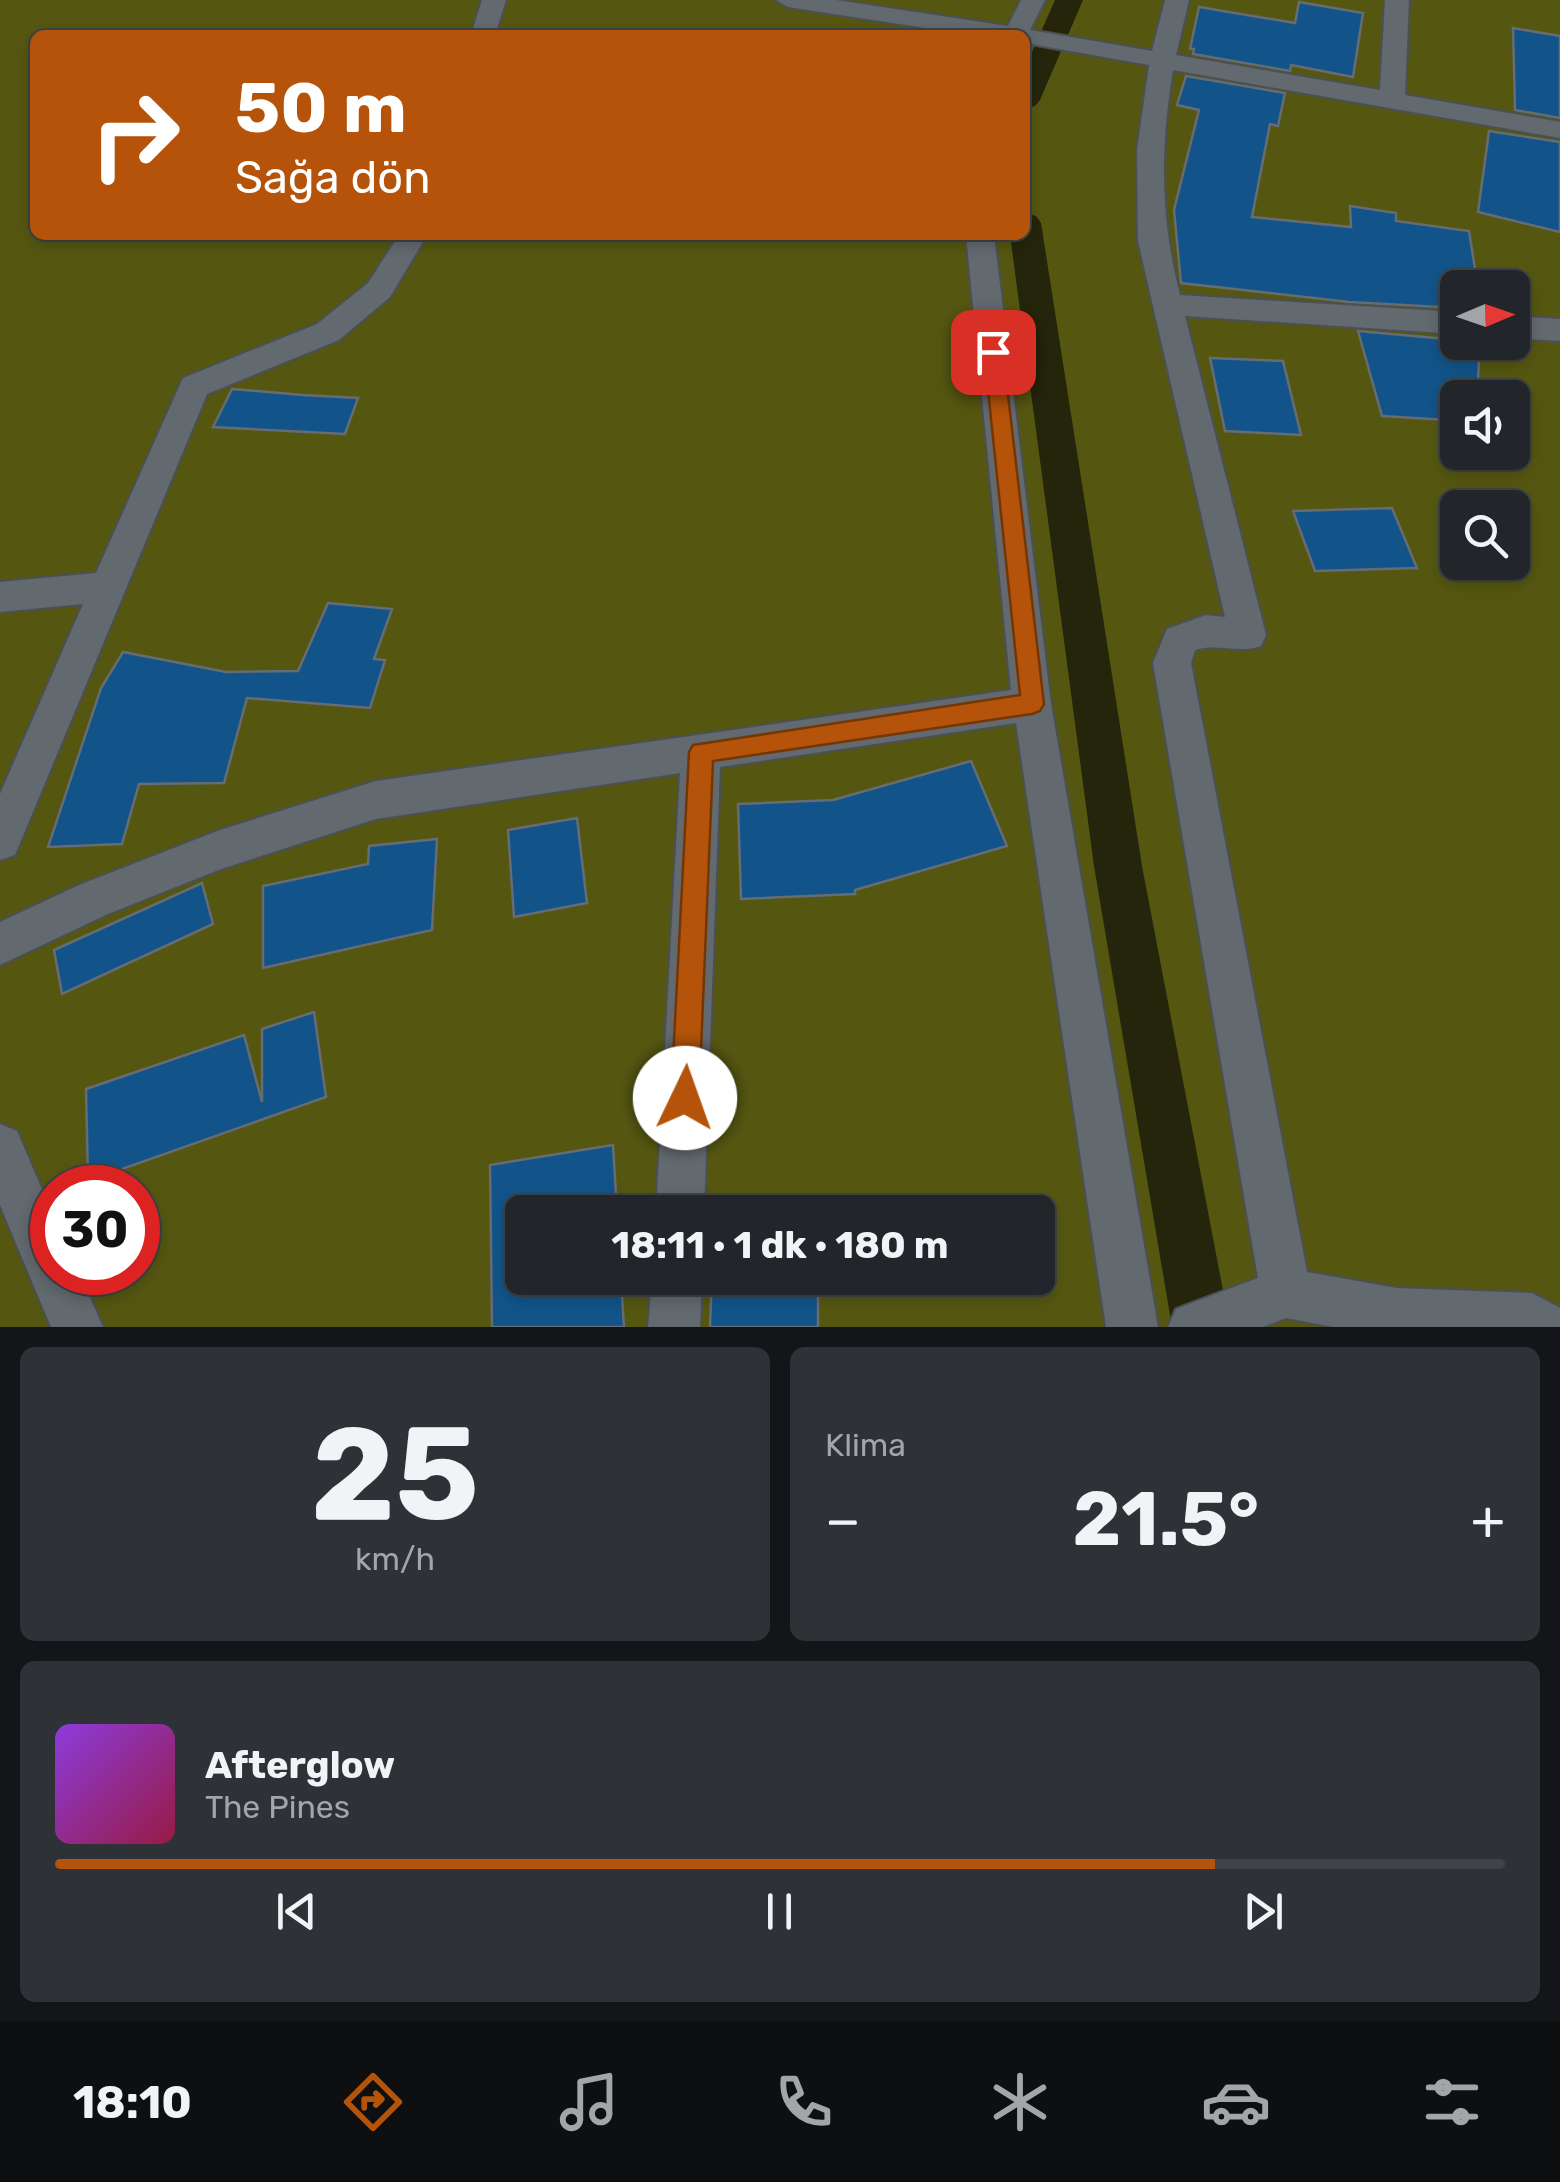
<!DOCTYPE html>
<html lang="tr">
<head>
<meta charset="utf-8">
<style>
	:root { --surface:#22262b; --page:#2e3237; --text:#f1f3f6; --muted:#a2a5a9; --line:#3f4347; --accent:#b45309 }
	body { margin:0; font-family:Rubik,sans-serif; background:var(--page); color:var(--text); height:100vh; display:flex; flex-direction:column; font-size:38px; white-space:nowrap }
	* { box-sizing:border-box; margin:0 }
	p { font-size:32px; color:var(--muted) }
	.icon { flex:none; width:55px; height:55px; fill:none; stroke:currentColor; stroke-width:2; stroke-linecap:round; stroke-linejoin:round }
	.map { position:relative; height:1327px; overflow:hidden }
	.sheet { display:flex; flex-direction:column; gap:20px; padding:20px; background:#131518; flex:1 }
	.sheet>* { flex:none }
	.hud { position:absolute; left:30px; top:30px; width:1000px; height:210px; border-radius:15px; box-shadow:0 5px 15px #0003,0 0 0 2px var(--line); background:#b45309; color:#fff; overflow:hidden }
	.needle { width:65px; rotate:88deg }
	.controls { position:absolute; left:1440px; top:270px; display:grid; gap:20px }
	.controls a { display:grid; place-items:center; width:90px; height:90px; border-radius:15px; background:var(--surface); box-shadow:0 5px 15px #0003,0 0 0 2px var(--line); font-size:50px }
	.speed { position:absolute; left:30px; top:1165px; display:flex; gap:20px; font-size:50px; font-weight:700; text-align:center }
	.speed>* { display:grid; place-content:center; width:130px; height:130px; border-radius:50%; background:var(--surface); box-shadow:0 5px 15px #0003,0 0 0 2px var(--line); line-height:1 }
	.speed .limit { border:15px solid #d22; background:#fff; color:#111 }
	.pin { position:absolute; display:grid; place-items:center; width:85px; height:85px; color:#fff; margin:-42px; border-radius:20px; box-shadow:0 5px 15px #0006 }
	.me { position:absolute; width:110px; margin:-55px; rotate:3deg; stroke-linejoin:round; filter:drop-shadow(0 0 8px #0008) }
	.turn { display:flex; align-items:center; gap:35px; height:210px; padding:0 40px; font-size:45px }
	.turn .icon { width:130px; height:130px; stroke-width:2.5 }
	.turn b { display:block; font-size:70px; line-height:85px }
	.big { font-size:75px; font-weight:700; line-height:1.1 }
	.sheet .widget { flex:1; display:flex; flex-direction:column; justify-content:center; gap:15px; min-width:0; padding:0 35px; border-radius:15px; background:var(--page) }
	.sheet .dial { align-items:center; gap:0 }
	.dial b { font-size:130px; line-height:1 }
	.song { display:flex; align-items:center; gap:30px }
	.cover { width:120px; height:120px; border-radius:15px; background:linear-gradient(135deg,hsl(270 70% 55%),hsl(340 70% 35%)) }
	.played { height:10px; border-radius:5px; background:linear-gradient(90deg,var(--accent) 80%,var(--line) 80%) }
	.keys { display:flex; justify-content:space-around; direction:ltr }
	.heat { display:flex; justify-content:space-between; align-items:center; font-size:55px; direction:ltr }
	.sheet .tiles { flex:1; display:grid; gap:20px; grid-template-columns:1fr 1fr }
	.widget:last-child { grid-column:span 2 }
	.trip { position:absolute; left:505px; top:1195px; width:550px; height:100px; border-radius:15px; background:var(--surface); box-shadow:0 5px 15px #0003,0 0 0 2px var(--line); font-weight:700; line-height:100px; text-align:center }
	.dock { display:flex; height:160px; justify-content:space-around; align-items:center; background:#0e0f11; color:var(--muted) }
	.dock .icon { width:70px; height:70px }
	.dock .current { color:var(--accent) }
	.dock b { font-size:45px; color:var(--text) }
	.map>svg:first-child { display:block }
	.green { fill:#555711; fill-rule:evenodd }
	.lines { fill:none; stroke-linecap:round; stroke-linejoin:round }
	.canal { fill:#24250a; fill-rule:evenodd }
	.building { fill:#125489; stroke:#656c73; stroke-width:2.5 }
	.street-casing { stroke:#4b5055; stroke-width:4 }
	.street { fill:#62696f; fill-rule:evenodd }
	.route { fill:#b45309; stroke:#753606; stroke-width:2.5 }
</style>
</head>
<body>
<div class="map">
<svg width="1560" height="1327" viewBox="0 0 1560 1327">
	<rect width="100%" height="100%" fill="#2d3339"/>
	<path class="green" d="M0,0h1560v1327h-1560zM35,35h990v200h-990zM1458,288h54v54h-54zM1458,398h54v54h-54zM1458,508h54v54h-54zM52,1188h86v84h-86zM522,1212h516v66h-516z"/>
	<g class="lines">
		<path class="canal" d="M1055,0h28l-43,100 -5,6 -10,3v-41z
			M1025,213l11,3 5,7 101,643 88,461h-58l-78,-461 -84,-631h15z"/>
	</g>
	<path class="building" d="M1299,2l64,11 -10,64 -62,-12 -1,6 -97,-17 1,-5h-4l9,-42 96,16z
		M1513,28l47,8v82l-45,-8z
		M1186,76l99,17 -7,33 -8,-2 -18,93 99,10 -1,-21 46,7v8l73,10 9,57h-20v20l-109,-6 -168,-19 -7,-73 25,-100 -22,-5z
		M1489,131l71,11v90l-82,-20z
		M1358,331l122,11 -2,38 -13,18h-7v9l-11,13 -65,-4z
		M1210,358l73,3 18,74 -76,-4z
		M232,389l71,6 55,3 -13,36 -132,-7z
		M1392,508l25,60 -102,3 -22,-60z
		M328,603l64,6 -18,50 11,1 -15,48 -123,-10 -23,85 -85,1 -17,60 -74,3 53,-159 22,-36 103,20 72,-1z
		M971,761l36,85 -152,44v4l-114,5 -3,-95 95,-4z
		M577,818l10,85 -73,14 -6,-87z
		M437,839l-5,91 -169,38v-82l105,-22 1,-18z
		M202,883l11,41 -151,70 -8,-44z
		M314,1012l12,85 -238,84 -2,-92 158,-54 18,67v-73z
		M613,1145l4,67h-95v66h99l3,49h-132l-2,-162z
		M712,1278h106v49h-108z"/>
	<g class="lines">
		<g class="street-casing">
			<path id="street" d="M482,0h24l-11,35h-24z
				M776,0h60l172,26 13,-26h24l-15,30 122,21 13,-51h24l-13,55 204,35 5,-90h24l-4,95 155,27v16l-387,-68c-13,78 -13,147 7,225l278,17v22l-273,-18 81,319 -5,11c-22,8 -44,-3 -66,4l-4,13 116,609 90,16 135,5 28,15v19h-226l-48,-9 -23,9h-95l8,-18 82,-31 -105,-615 14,-34 39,-14 19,2 -87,-376 -1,-91 12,-85 -124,-22v-8h-54l-183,-28z
				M399,235h28l-37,62 -51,43 -132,54 -192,461 -15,5v-66l83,-190 -83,8v-30l96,-9 87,-195 134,-54 51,-41z
				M966,235h28l57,469 107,623h-52l-90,-604 -296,44 -16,445h-48l24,-439 -304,46 -155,50 -113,45 -108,51v-43l79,-37 141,-55 156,-49 635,-91z
				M1512,316l48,3v22l-48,-3z
				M0,1124l17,7 35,82v59h27l24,55h-52l-51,-122z
				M652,1278h50l-2,49h-52z"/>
		</g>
		<use href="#street" class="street"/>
	</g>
	<path class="route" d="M993,346l10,6 41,352 -4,7 -8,3 -319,47 -14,337 -4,9 -10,5 -10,-5 -4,-9 18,-346 4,-7 327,-50 -36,-343z"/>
</svg>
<div class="controls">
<a><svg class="needle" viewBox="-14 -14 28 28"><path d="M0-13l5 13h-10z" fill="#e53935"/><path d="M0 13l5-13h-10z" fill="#a2a5a9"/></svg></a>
<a><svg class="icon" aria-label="sound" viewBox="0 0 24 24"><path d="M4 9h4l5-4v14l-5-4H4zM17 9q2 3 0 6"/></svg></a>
<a><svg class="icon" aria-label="search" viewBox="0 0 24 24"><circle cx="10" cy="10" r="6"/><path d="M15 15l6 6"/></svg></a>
</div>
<div class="speed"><div class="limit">30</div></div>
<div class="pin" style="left:993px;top:352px;background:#d93025"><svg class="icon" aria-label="arrive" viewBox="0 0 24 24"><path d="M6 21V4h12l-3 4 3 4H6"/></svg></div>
<svg class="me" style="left:685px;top:1098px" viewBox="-20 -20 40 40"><circle r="19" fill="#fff"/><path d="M0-13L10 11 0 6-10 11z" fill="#b45309"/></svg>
<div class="trip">18:11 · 1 dk · 180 m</div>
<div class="hud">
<div class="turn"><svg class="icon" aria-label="right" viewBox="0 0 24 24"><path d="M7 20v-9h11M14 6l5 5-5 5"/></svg><div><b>50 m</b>Sağa dön</div></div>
</div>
</div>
<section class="sheet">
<div class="tiles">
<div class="widget dial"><b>25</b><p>km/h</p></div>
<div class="widget"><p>Klima</p>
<div class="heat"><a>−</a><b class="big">21.5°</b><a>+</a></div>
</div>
<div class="widget">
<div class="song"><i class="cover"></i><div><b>Afterglow</b><p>The Pines</p></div></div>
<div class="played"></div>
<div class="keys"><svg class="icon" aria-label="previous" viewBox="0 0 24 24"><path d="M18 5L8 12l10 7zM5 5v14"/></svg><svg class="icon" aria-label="pause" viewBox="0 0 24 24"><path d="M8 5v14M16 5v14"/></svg><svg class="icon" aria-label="next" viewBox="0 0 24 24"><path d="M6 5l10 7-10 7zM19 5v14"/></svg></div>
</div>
</div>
</section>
<nav class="dock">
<b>18:10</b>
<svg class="icon current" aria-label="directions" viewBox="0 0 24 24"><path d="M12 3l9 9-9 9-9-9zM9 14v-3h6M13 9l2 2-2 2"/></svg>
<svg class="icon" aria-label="music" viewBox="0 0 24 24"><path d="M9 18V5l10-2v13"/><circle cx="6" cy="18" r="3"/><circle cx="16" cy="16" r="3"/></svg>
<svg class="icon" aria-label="phone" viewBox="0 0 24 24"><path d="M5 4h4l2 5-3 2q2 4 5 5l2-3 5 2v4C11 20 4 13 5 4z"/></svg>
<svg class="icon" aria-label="climate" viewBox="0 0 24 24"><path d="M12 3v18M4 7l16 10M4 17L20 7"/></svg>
<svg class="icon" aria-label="car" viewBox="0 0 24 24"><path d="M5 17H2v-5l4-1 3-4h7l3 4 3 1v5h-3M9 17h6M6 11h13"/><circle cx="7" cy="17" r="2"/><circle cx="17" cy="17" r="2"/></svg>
<svg class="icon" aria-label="filters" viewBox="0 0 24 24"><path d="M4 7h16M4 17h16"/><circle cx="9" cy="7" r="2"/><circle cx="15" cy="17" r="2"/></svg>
</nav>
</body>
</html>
